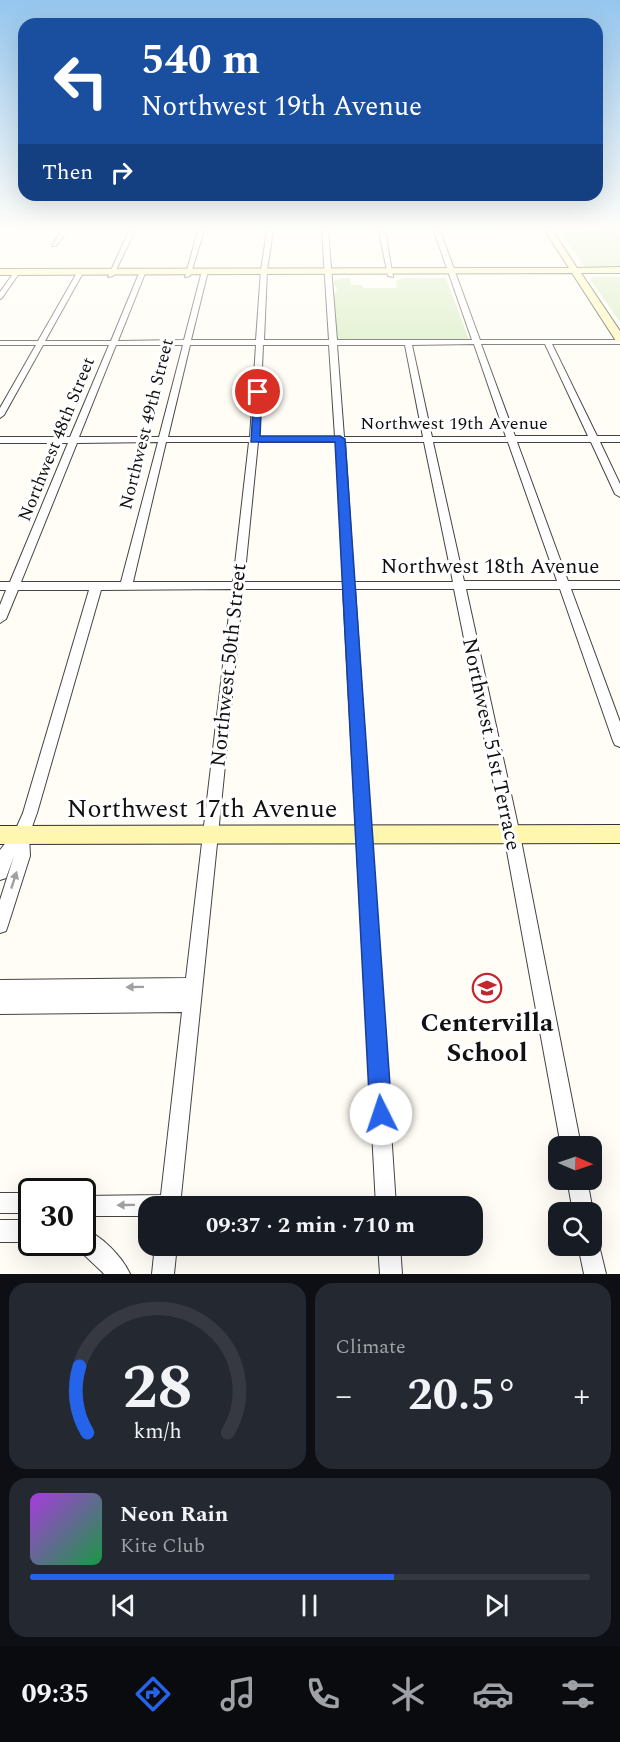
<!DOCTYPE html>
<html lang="en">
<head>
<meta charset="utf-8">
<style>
	:root { --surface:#171b24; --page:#242831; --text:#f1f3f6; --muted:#9ea1a6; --line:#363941; --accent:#2563eb }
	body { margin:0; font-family:Spectral,serif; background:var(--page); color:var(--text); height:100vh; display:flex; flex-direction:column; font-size:22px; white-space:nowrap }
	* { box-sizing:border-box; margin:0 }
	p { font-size:20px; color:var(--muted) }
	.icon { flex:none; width:33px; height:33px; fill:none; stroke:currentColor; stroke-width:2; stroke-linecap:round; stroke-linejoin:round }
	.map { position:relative; height:1274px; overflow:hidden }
	.side { display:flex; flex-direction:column; gap:9px; padding:9px; background:#0d0f14; flex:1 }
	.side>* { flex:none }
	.top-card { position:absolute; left:18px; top:18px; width:585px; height:183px; border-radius:18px; box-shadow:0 6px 24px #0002; background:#1a4fa0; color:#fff; overflow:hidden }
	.needle { width:39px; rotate:92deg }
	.buttons { position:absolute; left:548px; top:1136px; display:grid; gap:12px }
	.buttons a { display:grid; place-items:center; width:54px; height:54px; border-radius:12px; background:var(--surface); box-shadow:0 6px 24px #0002; font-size:30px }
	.speed { position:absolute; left:18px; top:1178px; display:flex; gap:12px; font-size:30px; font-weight:700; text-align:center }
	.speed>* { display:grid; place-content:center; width:78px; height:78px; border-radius:50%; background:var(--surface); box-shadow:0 6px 24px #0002; line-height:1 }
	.speed .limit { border:3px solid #111; border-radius:9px; background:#fff; color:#111 }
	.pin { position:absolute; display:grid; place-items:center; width:51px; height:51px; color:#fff; margin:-26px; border:3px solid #fff; border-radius:50%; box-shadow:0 2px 6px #0007 }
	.me { position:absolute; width:66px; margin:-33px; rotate:356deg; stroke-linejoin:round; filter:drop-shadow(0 0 4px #0008) }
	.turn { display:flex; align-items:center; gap:21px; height:126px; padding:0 24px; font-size:27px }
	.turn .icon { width:78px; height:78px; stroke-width:2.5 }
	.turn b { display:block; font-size:42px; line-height:51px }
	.then { display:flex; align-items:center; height:57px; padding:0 24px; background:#0003; gap:12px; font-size:22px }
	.big { font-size:45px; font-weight:700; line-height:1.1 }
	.side .tile { flex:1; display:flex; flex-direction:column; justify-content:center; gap:9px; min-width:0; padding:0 21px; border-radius:18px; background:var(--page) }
	.side .dial { align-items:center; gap:0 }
	.dial svg { height:156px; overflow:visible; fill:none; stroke:var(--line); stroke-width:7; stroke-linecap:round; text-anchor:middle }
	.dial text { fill:var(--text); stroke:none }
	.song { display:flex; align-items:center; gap:18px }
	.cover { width:72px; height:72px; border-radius:9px; background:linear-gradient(135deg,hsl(280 70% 55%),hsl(140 70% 35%)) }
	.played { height:6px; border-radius:3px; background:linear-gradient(90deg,var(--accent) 65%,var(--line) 65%) }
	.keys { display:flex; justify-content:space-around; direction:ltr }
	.heat { display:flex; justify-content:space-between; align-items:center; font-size:33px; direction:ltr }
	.side .tiles { flex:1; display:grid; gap:9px; grid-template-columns:1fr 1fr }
	.tile:last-child { grid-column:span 2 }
	.trip { position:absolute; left:138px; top:1196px; width:345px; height:60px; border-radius:18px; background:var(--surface); box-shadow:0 6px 24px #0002; font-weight:700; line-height:60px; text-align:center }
	.dock { display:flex; height:96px; justify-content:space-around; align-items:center; background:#090b0e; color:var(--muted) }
	.dock .icon { width:42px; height:42px }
	.dock .active { color:var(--accent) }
	.dock b { font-size:27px; color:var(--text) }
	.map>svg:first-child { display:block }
	.green { fill:#d5ebbd }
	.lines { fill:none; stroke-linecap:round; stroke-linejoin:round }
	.street-casing { stroke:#444; stroke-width:2 }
	.secondary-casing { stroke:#333; stroke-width:2 }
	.street { fill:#fff; fill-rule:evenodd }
	.secondary { fill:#fff6b0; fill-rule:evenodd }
	.oneway { fill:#a0a0a0 }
	.route { fill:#2563eb; stroke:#184099; stroke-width:1.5 }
	.labels { text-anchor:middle; stroke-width:6; stroke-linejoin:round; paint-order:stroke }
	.far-street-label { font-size:18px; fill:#111; stroke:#fff }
	.street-label { font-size:21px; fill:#111; stroke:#fff }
	.near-street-label { font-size:26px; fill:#111; stroke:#fff }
	.near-poi-label { font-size:26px; font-weight:bold; fill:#111; stroke:#fff }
</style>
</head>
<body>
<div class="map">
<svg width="620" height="1274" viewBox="0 0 620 1274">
	<rect width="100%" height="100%" fill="#fffdf5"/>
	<path class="green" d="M559,231h61v37l-35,-1z
		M593,277h27v45l-30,-43z
		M341,278h9l1,7h11l1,3h34l-1,-7 8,-3h42l23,62 -132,1 -4,-43 4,-9 -3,-5v-3z"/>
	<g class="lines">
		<g class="street-casing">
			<path id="street" d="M61,231h6l-11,15h-4z
				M129,231h6l-22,45 -5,1z
				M198,231h6l-14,45 -5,1z
				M267,231h6l-6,39 -3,70h65l-7,-109h6l9,109h135l-38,-109h6l40,109h140v4h-68l45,92h23v6h-20l20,42v13l-5,-3 -24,-52h-74l51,139h52v8h-49l49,133v25l-5,-2 -2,-4 -53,-152h-94l54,246 61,311h-20l-57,-311 -50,-246h-99l41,617h-20l-33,-617h-100l-63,617h-32v10h-66v-20l79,-1 21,-183 -182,2v-34l186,-2 46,-389 -131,1 -64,223 -8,22 1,21 -22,69 -2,6 -6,2v-33l14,-44 -8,22 -6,2v-30l15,-19 8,-18 66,-223h-71l-12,29 -6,4v-18l6,-15h-6v-8h10l58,-139h-68v-6h70l39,-92h-66l-39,70 -4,3v-10l36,-63h-36v-4h38l40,-70 3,-2 3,2 -39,70h66l29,-70 3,-2 3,2 -28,70 66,-1 18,-69 3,-2 3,2 -17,69h65l5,-70zM474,344l32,93h-74l-20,-92zM481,344h64l43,92h-73zM116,345h67l-24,92h-80zM190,345h66l-6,92h-82zM263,345h66l6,92h-76zM337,345h68l18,92h-79zM158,442l-37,140h-100l56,-139zM166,442h83l-16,140h-100zM258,442h78l7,140h-99zM345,442h79l29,140h-99zM433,442h75l49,139h-93z
				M379,231h6l8,46 -5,-1z
				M15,271l5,1 -18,26 -2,1v-7z
				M567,1179h20l6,33 -2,6v-6h-18z
				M0,1193h32v20h-32z
				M0,1220h32v22h-32z
				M82,1228c19,7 40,28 48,46h-26c-8,-9 -26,-23 -31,-32h9z
				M591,1235l6,2 9,37h-22l-6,-29h13z
				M155,1245h22l-3,29h-22z
				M378,1245h22l2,29h-22z"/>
		</g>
		<g class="secondary-casing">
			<path id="secondary" d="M545,231h8l24,37 43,-1v6h-39l39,58v11l-4,-1 -44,-68 -572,2v-6l569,-1z
				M620,825v18l-620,1v-18z"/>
		</g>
		<use href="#street" class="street"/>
		<use href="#secondary" class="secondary"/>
	</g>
	<defs><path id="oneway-solid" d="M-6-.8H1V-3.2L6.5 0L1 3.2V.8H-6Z" transform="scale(1.5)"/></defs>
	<g class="oneway">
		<use href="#oneway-solid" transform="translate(14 880) rotate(-72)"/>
		<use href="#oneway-solid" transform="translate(135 987) rotate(179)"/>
		<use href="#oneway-solid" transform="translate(126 1205) rotate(179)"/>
	</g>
	<linearGradient id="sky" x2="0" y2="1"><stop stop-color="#95c6ee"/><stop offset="0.56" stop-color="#fffefa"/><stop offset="1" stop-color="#fffefa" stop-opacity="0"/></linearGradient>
	<rect width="620" height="409" fill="url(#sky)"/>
	<path class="route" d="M254,390l8,2 -2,44h80l5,3 47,675 -3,8 -8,3 -8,-3 -3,-8 -35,-672h-84z"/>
	<defs>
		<g id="school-ring" transform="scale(1.5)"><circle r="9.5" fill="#fff" stroke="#c4262e" stroke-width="1.5"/><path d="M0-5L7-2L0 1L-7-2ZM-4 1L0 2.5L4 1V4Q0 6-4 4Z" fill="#c4262e"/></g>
	</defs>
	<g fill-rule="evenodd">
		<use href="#school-ring" x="487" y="988"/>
	</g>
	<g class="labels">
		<g class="far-street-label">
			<text x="454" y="429">Northwest 19th Avenue</text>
			<text transform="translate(146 424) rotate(-76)" y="6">Northwest 49th Street</text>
			<text transform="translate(56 439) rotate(-68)" y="6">Northwest 48th Street</text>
		</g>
		<g class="street-label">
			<text x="490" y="573">Northwest 18th Avenue</text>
			<text transform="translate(228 665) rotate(-84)" y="7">Northwest 50th Street</text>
			<text transform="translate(492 744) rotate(78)" y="7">Northwest 51st Terrace</text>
		</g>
		<g class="near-street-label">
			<text x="202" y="817">Northwest 17th Avenue</text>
		</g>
		<g class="near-poi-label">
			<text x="487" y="1031">Centervilla<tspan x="487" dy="30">School</tspan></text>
		</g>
	</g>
</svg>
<div class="buttons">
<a><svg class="needle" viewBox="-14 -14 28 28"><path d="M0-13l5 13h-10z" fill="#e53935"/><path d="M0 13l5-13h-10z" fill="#9ea1a6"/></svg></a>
<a><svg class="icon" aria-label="search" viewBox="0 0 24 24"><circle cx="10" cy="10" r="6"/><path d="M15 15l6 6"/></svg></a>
</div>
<div class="speed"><div class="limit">30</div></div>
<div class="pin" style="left:258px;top:392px;background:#d93025"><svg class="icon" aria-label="arrive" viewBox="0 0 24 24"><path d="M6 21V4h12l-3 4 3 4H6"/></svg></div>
<svg class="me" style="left:381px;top:1114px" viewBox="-20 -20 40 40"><circle r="19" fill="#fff"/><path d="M0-13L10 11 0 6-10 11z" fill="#2563eb"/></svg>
<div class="trip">09:37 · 2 min · 710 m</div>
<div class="top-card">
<div class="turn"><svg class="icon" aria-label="left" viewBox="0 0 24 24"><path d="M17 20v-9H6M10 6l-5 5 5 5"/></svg><div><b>540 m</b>Northwest 19th Avenue</div></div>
<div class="then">Then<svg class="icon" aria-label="right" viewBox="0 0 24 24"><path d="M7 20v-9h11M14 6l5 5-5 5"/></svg></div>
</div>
</div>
<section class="side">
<div class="tiles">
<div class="tile dial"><svg viewBox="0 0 100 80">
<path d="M14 69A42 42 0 1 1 86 69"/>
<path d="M14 69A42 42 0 0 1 10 35" stroke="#2563eb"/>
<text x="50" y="56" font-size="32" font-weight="700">28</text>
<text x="50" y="72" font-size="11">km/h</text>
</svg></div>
<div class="tile"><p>Climate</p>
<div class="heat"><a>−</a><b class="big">20.5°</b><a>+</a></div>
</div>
<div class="tile">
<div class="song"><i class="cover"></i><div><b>Neon Rain</b><p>Kite Club</p></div></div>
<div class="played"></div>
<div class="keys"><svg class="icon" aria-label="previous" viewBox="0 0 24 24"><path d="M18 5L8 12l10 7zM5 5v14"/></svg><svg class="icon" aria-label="pause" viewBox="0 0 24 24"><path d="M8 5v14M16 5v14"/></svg><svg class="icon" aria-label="next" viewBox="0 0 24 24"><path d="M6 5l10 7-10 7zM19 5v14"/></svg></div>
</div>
</div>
</section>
<nav class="dock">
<b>09:35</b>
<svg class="icon active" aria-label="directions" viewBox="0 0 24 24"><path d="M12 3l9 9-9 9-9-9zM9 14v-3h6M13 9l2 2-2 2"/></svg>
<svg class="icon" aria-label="music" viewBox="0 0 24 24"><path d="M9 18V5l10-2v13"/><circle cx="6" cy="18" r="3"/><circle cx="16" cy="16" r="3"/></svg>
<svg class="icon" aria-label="phone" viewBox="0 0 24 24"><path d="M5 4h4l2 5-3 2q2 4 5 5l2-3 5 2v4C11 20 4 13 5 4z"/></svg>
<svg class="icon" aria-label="climate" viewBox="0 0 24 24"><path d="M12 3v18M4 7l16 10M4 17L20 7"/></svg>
<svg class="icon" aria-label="car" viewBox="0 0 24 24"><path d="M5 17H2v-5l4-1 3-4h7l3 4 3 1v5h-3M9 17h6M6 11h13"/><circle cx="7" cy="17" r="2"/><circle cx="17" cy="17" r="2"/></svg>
<svg class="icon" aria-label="filters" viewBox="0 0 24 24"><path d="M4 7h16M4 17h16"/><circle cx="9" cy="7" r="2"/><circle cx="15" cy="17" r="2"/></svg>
</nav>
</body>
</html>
